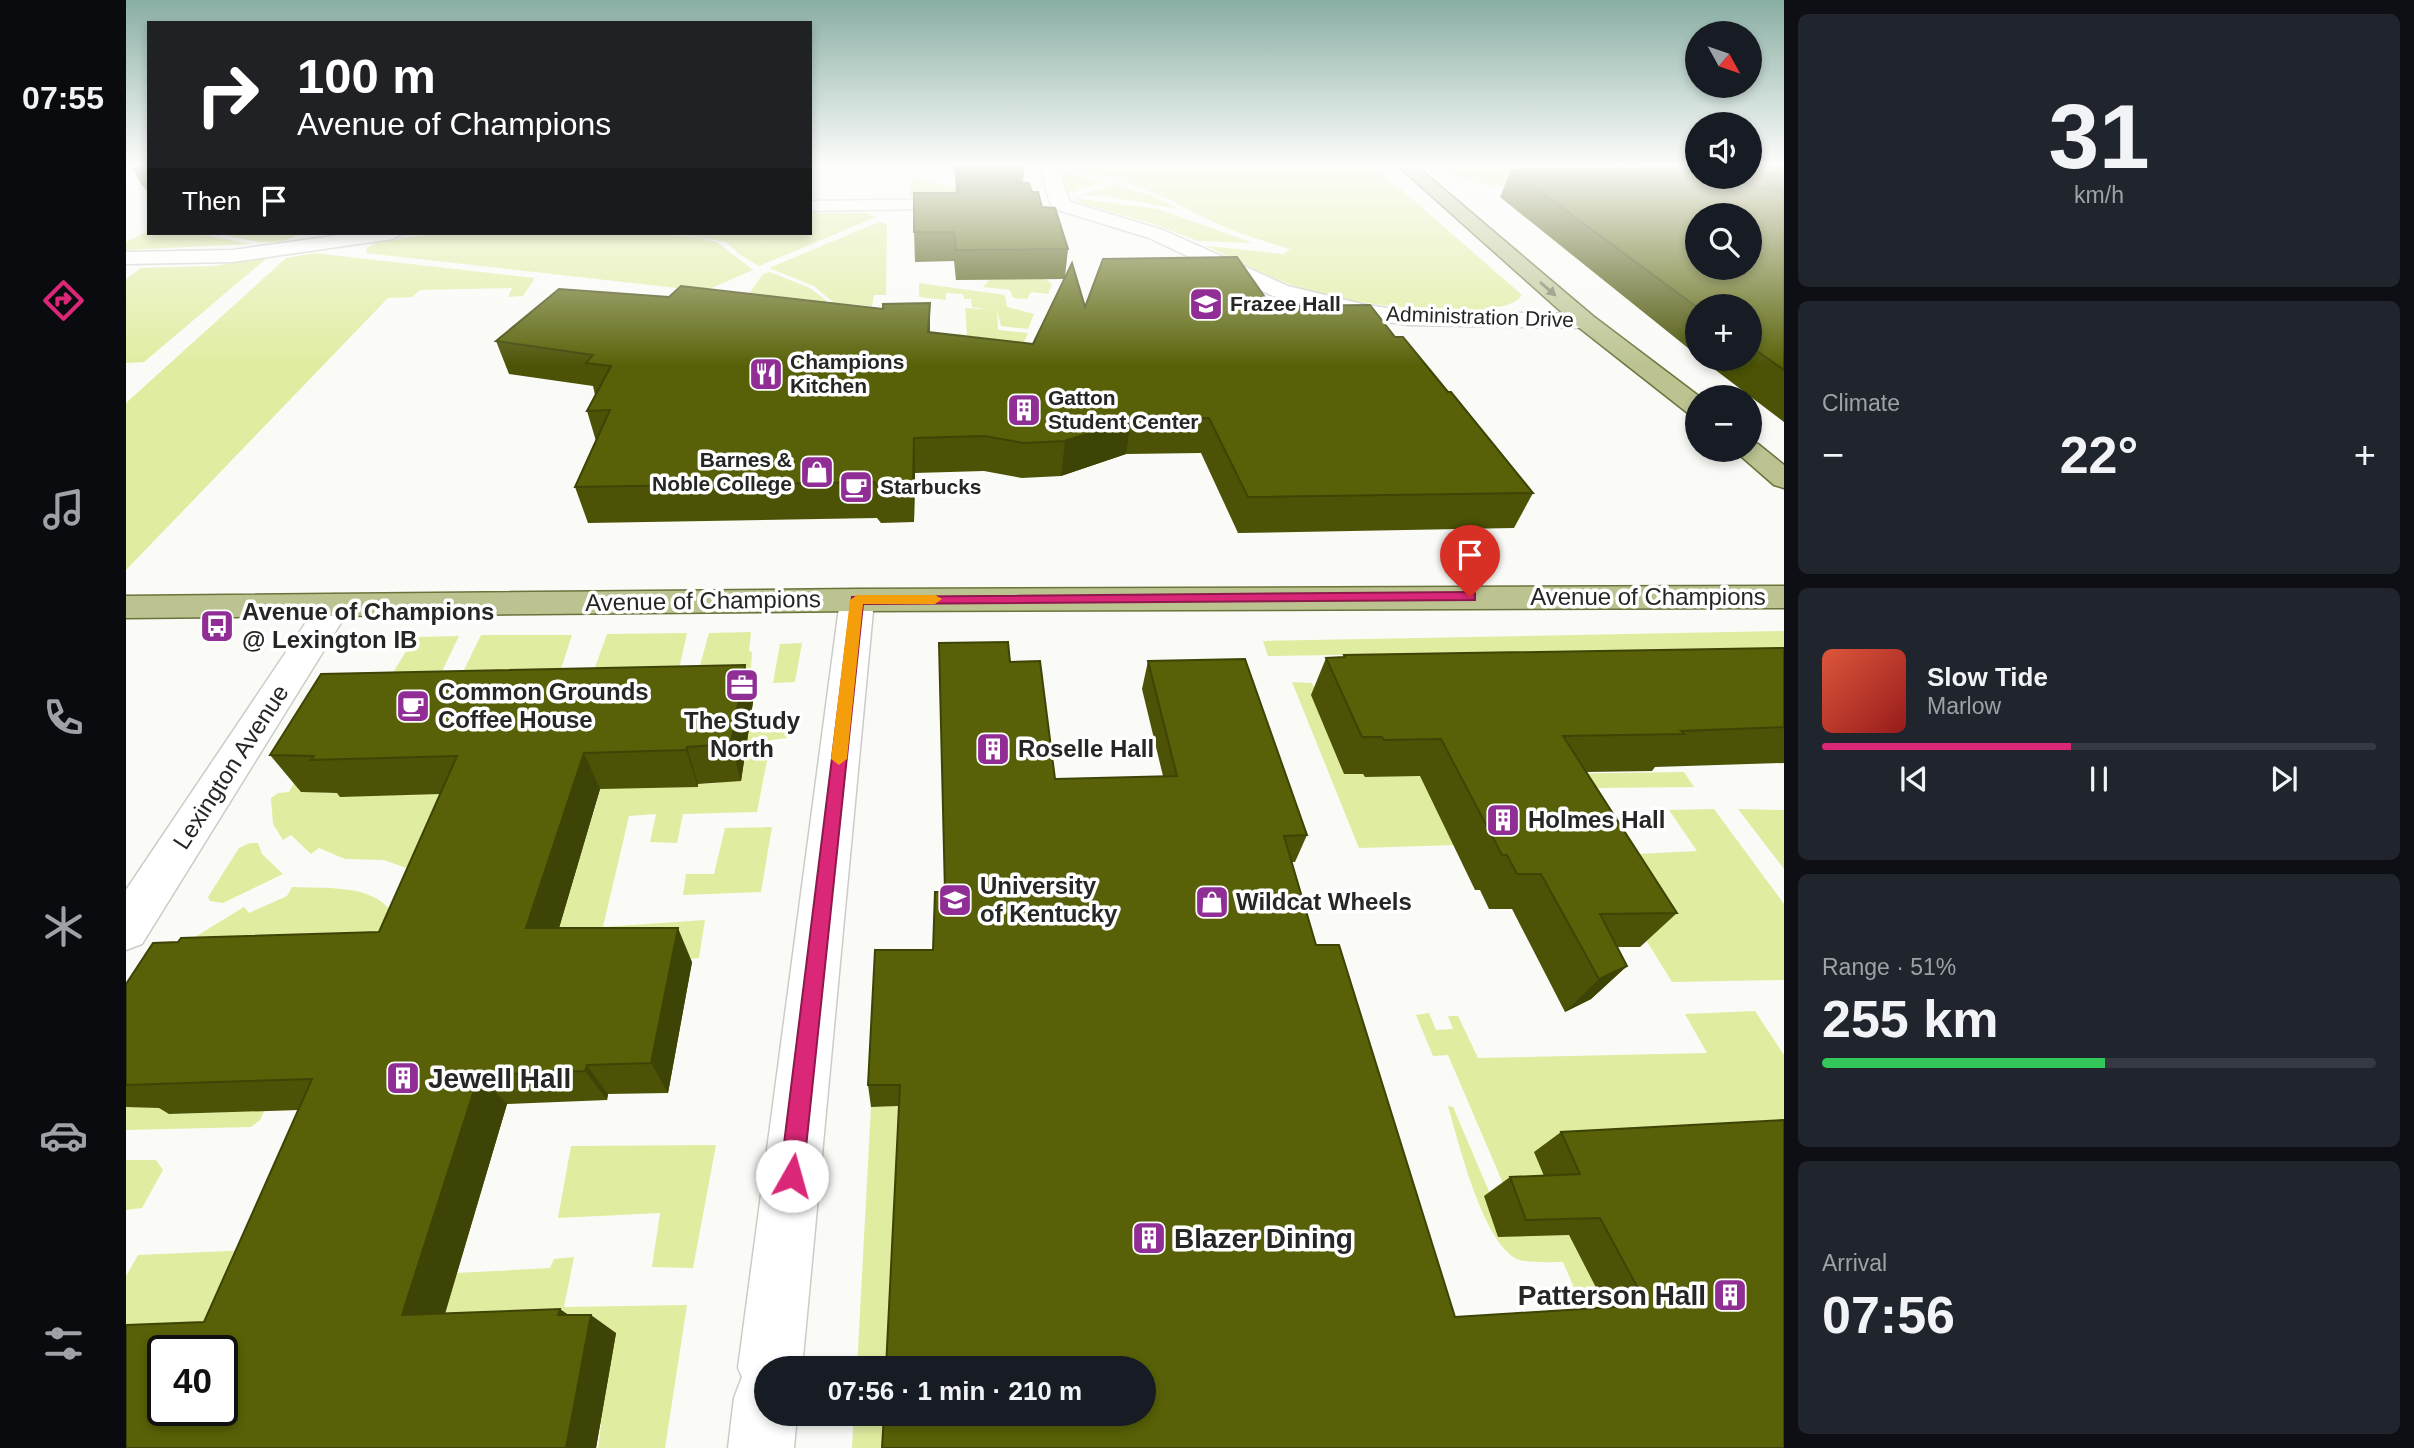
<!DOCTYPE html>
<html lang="en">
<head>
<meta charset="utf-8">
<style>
	:root { --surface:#171b24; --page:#20242c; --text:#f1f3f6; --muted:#9ea1a6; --line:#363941; --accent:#db2777 }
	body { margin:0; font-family:Arial,sans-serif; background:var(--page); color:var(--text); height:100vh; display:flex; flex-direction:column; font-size:26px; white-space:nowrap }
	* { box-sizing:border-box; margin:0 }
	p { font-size:23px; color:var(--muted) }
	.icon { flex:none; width:38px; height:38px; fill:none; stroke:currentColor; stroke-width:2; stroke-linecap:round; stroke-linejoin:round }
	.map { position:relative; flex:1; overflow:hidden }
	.panel { display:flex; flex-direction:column; gap:14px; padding:14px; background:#0d0f14; width:630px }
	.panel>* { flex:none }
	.guide { position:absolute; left:21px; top:21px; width:665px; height:214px; border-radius:0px; box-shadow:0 4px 10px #0003; background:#202124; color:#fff; overflow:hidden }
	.needle { width:46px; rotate:130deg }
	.buttons { position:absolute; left:1559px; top:21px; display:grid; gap:14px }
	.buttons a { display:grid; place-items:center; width:77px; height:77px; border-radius:50%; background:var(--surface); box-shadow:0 4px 10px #0003; font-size:35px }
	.speed { position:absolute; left:21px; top:1335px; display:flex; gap:14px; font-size:35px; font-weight:700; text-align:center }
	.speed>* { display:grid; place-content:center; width:91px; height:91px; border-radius:50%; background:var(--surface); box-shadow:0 4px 10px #0003; line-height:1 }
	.speed .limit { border:4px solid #111; border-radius:10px; background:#fff; color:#111 }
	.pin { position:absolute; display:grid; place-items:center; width:60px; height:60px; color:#fff; margin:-72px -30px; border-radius:50% 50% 50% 0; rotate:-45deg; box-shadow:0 0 7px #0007 }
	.pin .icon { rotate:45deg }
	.me { position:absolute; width:77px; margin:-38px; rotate:7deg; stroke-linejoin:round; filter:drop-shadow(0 0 5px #0008) }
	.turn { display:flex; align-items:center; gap:24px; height:147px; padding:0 35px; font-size:32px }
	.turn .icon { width:91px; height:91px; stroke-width:2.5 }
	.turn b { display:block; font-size:49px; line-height:60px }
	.then { display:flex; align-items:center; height:66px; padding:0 35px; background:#0003; gap:14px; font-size:26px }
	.big { font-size:52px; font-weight:700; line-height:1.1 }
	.panel .tile { flex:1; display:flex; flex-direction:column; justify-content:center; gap:10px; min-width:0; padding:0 24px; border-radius:10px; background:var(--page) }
	.panel .dial { align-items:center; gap:0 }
	.dial b { font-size:91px; line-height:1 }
	.song { display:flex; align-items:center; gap:21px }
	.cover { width:84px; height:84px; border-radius:10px; background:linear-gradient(135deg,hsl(10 70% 55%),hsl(0 70% 35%)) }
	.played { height:7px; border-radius:4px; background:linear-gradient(90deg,var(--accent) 45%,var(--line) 45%) }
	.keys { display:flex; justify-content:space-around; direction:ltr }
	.heat { display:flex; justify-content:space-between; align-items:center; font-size:38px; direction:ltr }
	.charge { height:10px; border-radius:5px; background:linear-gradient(90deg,#34c759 51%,var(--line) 0) }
	.trip { position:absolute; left:628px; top:1356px; width:402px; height:70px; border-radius:35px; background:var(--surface); box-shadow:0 4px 10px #0003; font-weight:700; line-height:70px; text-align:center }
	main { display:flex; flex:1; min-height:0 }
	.menu { display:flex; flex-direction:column; width:126px; justify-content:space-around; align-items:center; background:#090b0e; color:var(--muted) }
	.menu .icon { width:49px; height:49px }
	.menu .on { color:var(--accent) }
	.menu b { font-size:32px; color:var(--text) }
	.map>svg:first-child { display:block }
	.green { fill:#e0eca0 }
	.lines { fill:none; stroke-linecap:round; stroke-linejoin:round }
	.minor-casing { stroke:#cbcbc7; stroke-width:3 }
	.major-casing { stroke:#6b723b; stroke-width:3 }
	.minor { fill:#fff; fill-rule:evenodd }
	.major { fill:#bcc391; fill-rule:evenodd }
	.wall { fill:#4c5306 }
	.shaded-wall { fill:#3e4405 }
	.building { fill:#586107; stroke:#3e4405; stroke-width:2; fill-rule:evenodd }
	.oneway { fill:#71745a }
	.route { fill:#db2777; stroke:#8e194d; stroke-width:2 }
	.slow { fill:#f59e0b }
	.labels { text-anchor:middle; stroke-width:7; stroke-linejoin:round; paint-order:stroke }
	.far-poi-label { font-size:21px; font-weight:bold; fill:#262624; stroke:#fff; text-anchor:start }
	.far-street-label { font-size:21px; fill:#262624; stroke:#fff }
	.street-label { font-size:24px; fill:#262624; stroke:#fff }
	.poi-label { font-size:24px; font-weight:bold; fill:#262624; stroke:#fff; text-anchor:start }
	.near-poi-label { font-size:28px; font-weight:bold; fill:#262624; stroke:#fff; text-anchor:start }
</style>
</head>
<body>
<main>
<nav class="menu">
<b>07:55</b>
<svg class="icon on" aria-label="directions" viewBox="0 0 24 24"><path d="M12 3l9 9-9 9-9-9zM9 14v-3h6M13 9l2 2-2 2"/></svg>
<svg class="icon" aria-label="music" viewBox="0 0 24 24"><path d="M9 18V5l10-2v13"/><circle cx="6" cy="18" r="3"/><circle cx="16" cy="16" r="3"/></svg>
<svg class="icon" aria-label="phone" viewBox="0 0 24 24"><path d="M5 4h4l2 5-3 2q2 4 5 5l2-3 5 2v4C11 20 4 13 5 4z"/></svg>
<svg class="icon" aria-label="climate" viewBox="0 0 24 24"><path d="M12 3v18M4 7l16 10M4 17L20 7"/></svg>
<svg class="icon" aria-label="car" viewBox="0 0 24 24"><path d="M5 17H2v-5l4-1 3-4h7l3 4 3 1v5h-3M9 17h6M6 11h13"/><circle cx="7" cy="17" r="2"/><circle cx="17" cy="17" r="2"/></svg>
<svg class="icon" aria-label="filters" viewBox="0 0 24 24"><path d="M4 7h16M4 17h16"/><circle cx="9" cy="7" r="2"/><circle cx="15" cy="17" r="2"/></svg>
</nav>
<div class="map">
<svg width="1658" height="1448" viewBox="0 0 1658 1448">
	<rect width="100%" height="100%" fill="#fafbf7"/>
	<path class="green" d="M940,164h306l150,131c-20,31 -173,8 -207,-3 -39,-11 -73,-28 -108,-46l76,8 7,-5c-26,-8 -52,-15 -76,-27 -32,-15 -60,-33 -95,-41l2,-3 -42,-5z
		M1322,164h94l54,15c-51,7 -103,17 -150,-8z
		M932,168l16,7 30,6 -37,13z
		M786,176l75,21h-78z
		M989,184l35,11 28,14 -73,-13 -23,-1z
		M949,198l83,11 95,34 -55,-2 -44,-17 -71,-20z
		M684,213h57l9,4 -117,49 -20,-12 -13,-12 -48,-9h132z
		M753,222l8,2 -1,71h-12l-2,11 -38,-3 -20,-17 -45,-18z
		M23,231l45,2 57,11 -125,6v-8z
		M89,233h85c-24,18 -58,5 -85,0z
		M314,233h218l36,4 23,5 36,28 -49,21 -338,-38 1,-5 9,-6z
		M188,253l221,25 -12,18 -15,1 4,-9 -92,2 -8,7 -24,1 -262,272v-167l160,-145z
		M141,258l-123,104 -18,1v-84l15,-11 72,-2z
		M644,272l40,16 17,13 -4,3 -75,-9 15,-21z
		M919,279l7,5 -4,10 -17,-2 -4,7 -14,-1 -3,-8 -27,-3 6,-7z
		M793,283l86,12 2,12 27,7 -6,15 -27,-3 -4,-15 1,19 30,3 -8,19 -66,-8v-10l13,1 -2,-27 21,1 -14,-2 -1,-8h-7l-1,-5 -17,-1v7l-27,-3z
		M1658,631v17l-516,8 -5,-15z
		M625,632l-2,19 3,1 -1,16 -32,1 -24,14 14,-50z
		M561,633l-8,36 -85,1 13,-36z
		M355,635h91l-12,37 -98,2z
		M333,636l-25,52 -42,-14 23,-37z
		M676,643l-7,39 -22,1 7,-39z
		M1166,682l20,1 5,12 -5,1 32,78h19l2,3 57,-5 35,73 -98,3z
		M665,720l-4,18 -16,2 -14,72 -74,2 -6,29 -27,-1 6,-28 -27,2 -26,111 102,-7 -6,38 -62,5 -84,-16 19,-77h4l21,-69 1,-14h100v-3l20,-1 32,-62z
		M197,731l-1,62h143l-53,77 -28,-10 -39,-1 -26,-11 -8,6 -20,-19 -8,5 -10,-16 -2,-26 7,-5 11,-1z
		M1558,772l10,15 -99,1 42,66 60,-3 -28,-41 45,-1 70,95v76l-112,2 -129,-208z
		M1612,809l46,1v59z
		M646,827l-11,65 -78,3 3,-21h28l11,-46z
		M124,843h8l4,11 21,20 -60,29 -13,-2 -2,-4 31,-49z
		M166,887c33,2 78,-4 100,25l-17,53 -193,-20 62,-38 5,6 38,-17z
		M1629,1011l29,44v91l-233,47 -43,2 -60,-140 -15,1 -17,-41 13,-2 7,17 17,-1 -5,-13h10l20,42 229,-5 -22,-39z
		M141,1105l-7,15 -9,7 -125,3v-24l46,2 -2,6 56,-2 3,-5z
		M776,1106l-12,262h-33l14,-261z
		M1322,1106l5,1 38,89 78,39 96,40 -77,45 -25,-58c-13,0 -31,1 -43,-2 -36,-11 -62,-120 -72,-154z
		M590,1145l-23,123 -41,-1 8,-54 -102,5 13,-72z
		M0,1160h30l7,10 -21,38 -16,2z
		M166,1248l-28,68 -138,35v-75l12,-21z
		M448,1257l-10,50 123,-2 -22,143h-67l3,-23 -141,-93 -21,-22 17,-37 94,-5 4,-9z
		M728,1414h34l-1,34h-35z"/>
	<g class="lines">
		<g class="minor-casing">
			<path id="minor" d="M913,164h16l15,38 93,28 125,56 78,19 43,6 176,3 11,7 -11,7 -176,-3 -43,-6 -93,-23 -124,-58 -91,-28 -8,-7z
				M840,199l9,5 -3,4 -162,3v-10z
				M228,233h49l-10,6 -160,23 -107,2v-12l107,-2z
				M731,589l12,3 5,8 -72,768h-36v46h31l-3,34h-66l6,-50 8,-21 -4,-9 102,-768 5,-8z
				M209,594l12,3 5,8 -210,339 -16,6v-60l197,-293z"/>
		</g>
		<g class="major-casing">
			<path id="major" d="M1270,164h18l179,152 107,81h-2v19l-9,-2 -112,-88z
				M1451,164h26l57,14 3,4 -9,5 -75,-19z
				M1624,442l8,2 26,21v23l-10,-3 -40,-35h16z
				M1658,586v22l-927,3 -731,7v-22l731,-7z"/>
		</g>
		<use href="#minor" class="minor"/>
		<use href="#major" class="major"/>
	</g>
	<path class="wall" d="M828,164h68l2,4 -1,15 9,9 36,57 -3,28 20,30 186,-1 124,31 53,55 85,101 -19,35 -276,5 -37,-80 -75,1 -65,22 -39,2 -38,-7 -69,2 -1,49 -33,1 -4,-5 -289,5 -13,-36 21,-46 -9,-30 8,-16 -2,-9 -84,-12 -13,-33 173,-44 214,12 47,-6v30l103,11 31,-65 -108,1 -2,-19 -39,1 -1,-30 42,-39z
		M1559,164h13v6z
		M1624,164h34v258l-83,-63h49v-53h-52v50l-198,-159 11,-27 187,7h52z
		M1658,648v115l-129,4 -3,4 -66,1 91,141 -37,34h-23l10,19 -36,33 -26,13 -53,-103h-23l-9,-19h-5l-55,-114 -55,1 -2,-3h-19l-33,-79 15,-37 17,-1 1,-2z
		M1022,661l159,174 -12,27h-3l24,83 139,372 151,-10 -37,-72 -71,2 -14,-41 26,-19 34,-1 -10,-24 27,-20 223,316 -885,-342 -28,1 -3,-22 65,-135 11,-58 66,-230 45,117 108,-3 -21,-87z
		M627,702l-12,79 -43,3v3l-98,2 -41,139 133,34 -24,131 -60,1 -1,6 -100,4 -62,210 123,1 48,18 -20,115h-470l78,-126 95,-212 -130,4 -10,-6 -33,-1v-123l52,-42 201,-10 61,-138 -100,3 -3,-4 -36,-1 -31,-37z"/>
	<path class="shaded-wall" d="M23,182v13l-6,-10z
		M804,303v32l-2,-3z
		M1005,419l-5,35 -65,22 4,-35z
		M788,438l1,35 -1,49 -1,-36z
		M619,665l8,37 -12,79 -10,-37z
		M561,747l11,37v3l-12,-37z
		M458,753l16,36 -51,173 -23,-34z
		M552,928l14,34 -24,131 -17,-30z
		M1501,966l-36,33 -26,13 34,-33z
		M461,1065l21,29 -1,6 -22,-29z
		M353,1075l28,29 -68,229 -37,-18z
		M434,1309l26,18 -28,-12z
		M465,1315l25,18 -20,115h-30z"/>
	<path class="building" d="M5,164h18v18l-6,3z
		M830,164h66l2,4 -67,1z
		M1624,164h34v13l-34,-8v-1l7,-1z
		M1557,168l15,4v5h20l66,16v177l-34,-24v-40h-52v2l-187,-138zM1572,215h52v53h-52z
		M903,183l3,9h6l4,15 13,1 13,41 -112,1 -2,-18h-40v-39h45l-1,-9z
		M1111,257l34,49 99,-1 25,32h8l45,55h3l82,101 -285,4 -39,-79 -78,1 -66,22 -41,2 -39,-7 -71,2 -1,48 -34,1 -5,-5 -299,5 35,-77 -23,1 24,-45 -25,-3 7,-8 -97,-14 63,-52 110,8 12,-11 202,23v-5l47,-1 -2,29 105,12 39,-81 13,44 18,-48z
		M882,642l2,20 30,-1 15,118 122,-3 -29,-115 97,-2 62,176 -23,1 32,109h23l116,372 192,-12 -47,-87 -74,2 -16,-43 70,-3 -19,-42 223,-12v328h-902l2,-34h260v-46h-258l14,-283h-32l7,-135h58l2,-58h10l-6,-249z
		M1658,648v79l-103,4 3,3 -121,2 114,177 -77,1 27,52 -28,13 -58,-105h-24l-10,-19h-5l-61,-116 -57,1 -2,-3h-20l-36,-79 19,-1 -1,-2z
		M619,665l-14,79 -44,3 -1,3 -102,3 -58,175h152l-27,135 -64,2 -2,6 -106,4 -77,240 158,-6 -2,6h33l-25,133h-440v-123l78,-3 108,-243 -186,6v-101l27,-41 25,-1 3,-4 198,-6 78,-176 -146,4 3,-4 -44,-1 51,-81zM37,1351h59v59h-59z"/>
	<defs><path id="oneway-solid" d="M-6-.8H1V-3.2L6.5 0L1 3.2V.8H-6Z" transform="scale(1.75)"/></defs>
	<use class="oneway" href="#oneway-solid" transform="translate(1422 289) rotate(41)"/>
	<linearGradient id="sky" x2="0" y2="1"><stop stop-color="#89aea4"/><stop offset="0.45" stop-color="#fdfdfb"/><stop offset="1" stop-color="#fdfdfb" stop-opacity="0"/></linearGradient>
	<rect width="1658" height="366" fill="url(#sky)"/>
	<path class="route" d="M1344,592l5,1v7l-612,4 -60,572 -3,8 -8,3 -9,-3 -3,-8 72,-579z"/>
	<path class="slow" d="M731,595h78l7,4 -7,5h-72l-16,155 -8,6 -8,-6 19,-159z"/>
	<defs>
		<g id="university-square" transform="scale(1.75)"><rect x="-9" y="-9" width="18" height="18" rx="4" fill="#902e96" stroke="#fff"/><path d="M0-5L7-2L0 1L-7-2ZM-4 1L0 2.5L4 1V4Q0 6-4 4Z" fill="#fff"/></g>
		<g id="restaurant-square" transform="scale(1.75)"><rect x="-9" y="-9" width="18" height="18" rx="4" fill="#902e96" stroke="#fff"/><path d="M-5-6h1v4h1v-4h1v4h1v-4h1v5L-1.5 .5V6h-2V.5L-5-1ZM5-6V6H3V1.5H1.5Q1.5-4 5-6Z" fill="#fff"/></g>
		<g id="building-square" transform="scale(1.75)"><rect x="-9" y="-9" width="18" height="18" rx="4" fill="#902e96" stroke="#fff"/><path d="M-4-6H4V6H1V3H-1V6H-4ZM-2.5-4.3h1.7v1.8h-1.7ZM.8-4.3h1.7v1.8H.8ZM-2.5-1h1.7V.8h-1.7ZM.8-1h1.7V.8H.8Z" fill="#fff"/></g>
		<g id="shop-square" transform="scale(1.75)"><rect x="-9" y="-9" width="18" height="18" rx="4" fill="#902e96" stroke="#fff"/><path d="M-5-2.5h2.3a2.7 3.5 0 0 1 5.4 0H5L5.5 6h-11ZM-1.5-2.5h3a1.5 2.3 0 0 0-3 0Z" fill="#fff"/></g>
		<g id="cafe-square" transform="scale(1.75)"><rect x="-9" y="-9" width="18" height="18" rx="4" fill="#902e96" stroke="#fff"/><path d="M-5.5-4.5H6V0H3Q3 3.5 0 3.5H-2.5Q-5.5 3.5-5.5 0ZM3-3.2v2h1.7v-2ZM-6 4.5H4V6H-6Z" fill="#fff"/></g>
		<g id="bus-square" transform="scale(1.75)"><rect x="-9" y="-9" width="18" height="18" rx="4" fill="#902e96" stroke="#fff"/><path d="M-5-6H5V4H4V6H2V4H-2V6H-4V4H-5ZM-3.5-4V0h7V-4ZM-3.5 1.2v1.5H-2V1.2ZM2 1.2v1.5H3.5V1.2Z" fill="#fff"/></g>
		<g id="office-square" transform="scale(1.75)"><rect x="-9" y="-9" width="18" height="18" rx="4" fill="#902e96" stroke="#fff"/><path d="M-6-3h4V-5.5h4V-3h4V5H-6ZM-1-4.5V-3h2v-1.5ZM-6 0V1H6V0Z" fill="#fff"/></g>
	</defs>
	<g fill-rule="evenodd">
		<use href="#university-square" x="1080" y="304"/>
		<use href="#restaurant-square" x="640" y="374"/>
		<use href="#building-square" x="898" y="410"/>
		<use href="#shop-square" x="691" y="472"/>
		<use href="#cafe-square" x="730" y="487"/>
		<use href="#bus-square" x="91" y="626"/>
		<use href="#office-square" x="616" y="685"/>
		<use href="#cafe-square" x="287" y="706"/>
		<use href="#building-square" x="867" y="749"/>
		<use href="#building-square" x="1377" y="820"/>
		<use href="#university-square" x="829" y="900"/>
		<use href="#shop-square" x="1086" y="902"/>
		<use href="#building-square" x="277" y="1078"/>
		<use href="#building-square" x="1023" y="1238"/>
		<use href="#building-square" x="1604" y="1295"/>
	</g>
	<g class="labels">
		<g class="far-poi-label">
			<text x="1104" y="311">Frazee Hall</text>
			<text x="664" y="369">Champions<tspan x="664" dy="24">Kitchen</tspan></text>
			<text x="922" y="405">Gatton<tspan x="922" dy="24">Student Center</tspan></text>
			<text x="666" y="467" text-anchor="end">Barnes &amp;<tspan x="666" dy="24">Noble College</tspan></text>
			<text x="754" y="494">Starbucks</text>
		</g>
		<g class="far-street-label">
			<text transform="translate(1354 317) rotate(2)" y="7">Administration Drive</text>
		</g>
		<g class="street-label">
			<text x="1522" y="605">Avenue of Champions</text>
			<text transform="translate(577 601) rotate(-1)" y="8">Avenue of Champions</text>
			<text transform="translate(105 767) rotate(-57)" y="8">Lexington Avenue</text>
		</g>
		<g class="poi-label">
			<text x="116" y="620">Avenue of Champions<tspan x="116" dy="28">@ Lexington IB</tspan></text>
			<text x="312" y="700">Common Grounds<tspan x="312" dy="28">Coffee House</tspan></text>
			<text x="616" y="729" text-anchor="middle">The Study<tspan x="616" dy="28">North</tspan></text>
			<text x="892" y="757">Roselle Hall</text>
			<text x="1402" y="828">Holmes Hall</text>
			<text x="854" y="894">University<tspan x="854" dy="28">of Kentucky</tspan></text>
			<text x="1110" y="910">Wildcat Wheels</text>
		</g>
		<g class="near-poi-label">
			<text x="302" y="1088">Jewell Hall</text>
			<text x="1048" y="1248">Blazer Dining</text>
			<text x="1580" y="1305" text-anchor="end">Patterson Hall</text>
		</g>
	</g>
</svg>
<div class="buttons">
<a><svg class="needle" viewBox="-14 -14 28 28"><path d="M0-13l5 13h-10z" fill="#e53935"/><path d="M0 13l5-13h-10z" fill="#9ea1a6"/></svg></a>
<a><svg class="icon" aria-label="sound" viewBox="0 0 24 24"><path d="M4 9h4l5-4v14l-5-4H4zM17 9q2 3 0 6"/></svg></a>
<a><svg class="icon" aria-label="search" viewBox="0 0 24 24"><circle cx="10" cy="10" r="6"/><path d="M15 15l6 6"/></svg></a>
<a>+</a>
<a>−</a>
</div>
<div class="speed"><div class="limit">40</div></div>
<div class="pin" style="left:1344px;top:597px;background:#d93025"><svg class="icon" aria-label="arrive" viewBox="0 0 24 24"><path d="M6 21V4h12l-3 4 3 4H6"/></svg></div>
<svg class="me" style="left:666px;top:1176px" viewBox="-20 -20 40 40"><circle r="19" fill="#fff"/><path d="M0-13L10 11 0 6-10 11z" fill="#db2777"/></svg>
<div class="trip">07:56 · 1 min · 210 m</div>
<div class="guide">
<div class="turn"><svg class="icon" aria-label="right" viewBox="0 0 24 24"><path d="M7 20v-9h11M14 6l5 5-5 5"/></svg><div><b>100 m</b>Avenue of Champions</div></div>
<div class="then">Then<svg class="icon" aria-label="arrive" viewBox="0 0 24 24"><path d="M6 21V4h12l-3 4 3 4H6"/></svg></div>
</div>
</div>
<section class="panel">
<div class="tile dial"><b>31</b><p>km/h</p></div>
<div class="tile"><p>Climate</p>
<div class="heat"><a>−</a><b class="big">22°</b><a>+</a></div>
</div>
<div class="tile">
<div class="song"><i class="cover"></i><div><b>Slow Tide</b><p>Marlow</p></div></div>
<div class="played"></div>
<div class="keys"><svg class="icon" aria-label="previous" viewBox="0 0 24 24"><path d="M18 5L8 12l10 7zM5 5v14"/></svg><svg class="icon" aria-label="pause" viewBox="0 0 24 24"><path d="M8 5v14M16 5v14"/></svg><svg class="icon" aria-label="next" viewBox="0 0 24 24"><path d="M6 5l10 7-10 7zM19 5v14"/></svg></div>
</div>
<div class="tile"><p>Range · 51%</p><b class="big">255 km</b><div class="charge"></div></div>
<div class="tile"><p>Arrival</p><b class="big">07:56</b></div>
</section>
</main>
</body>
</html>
